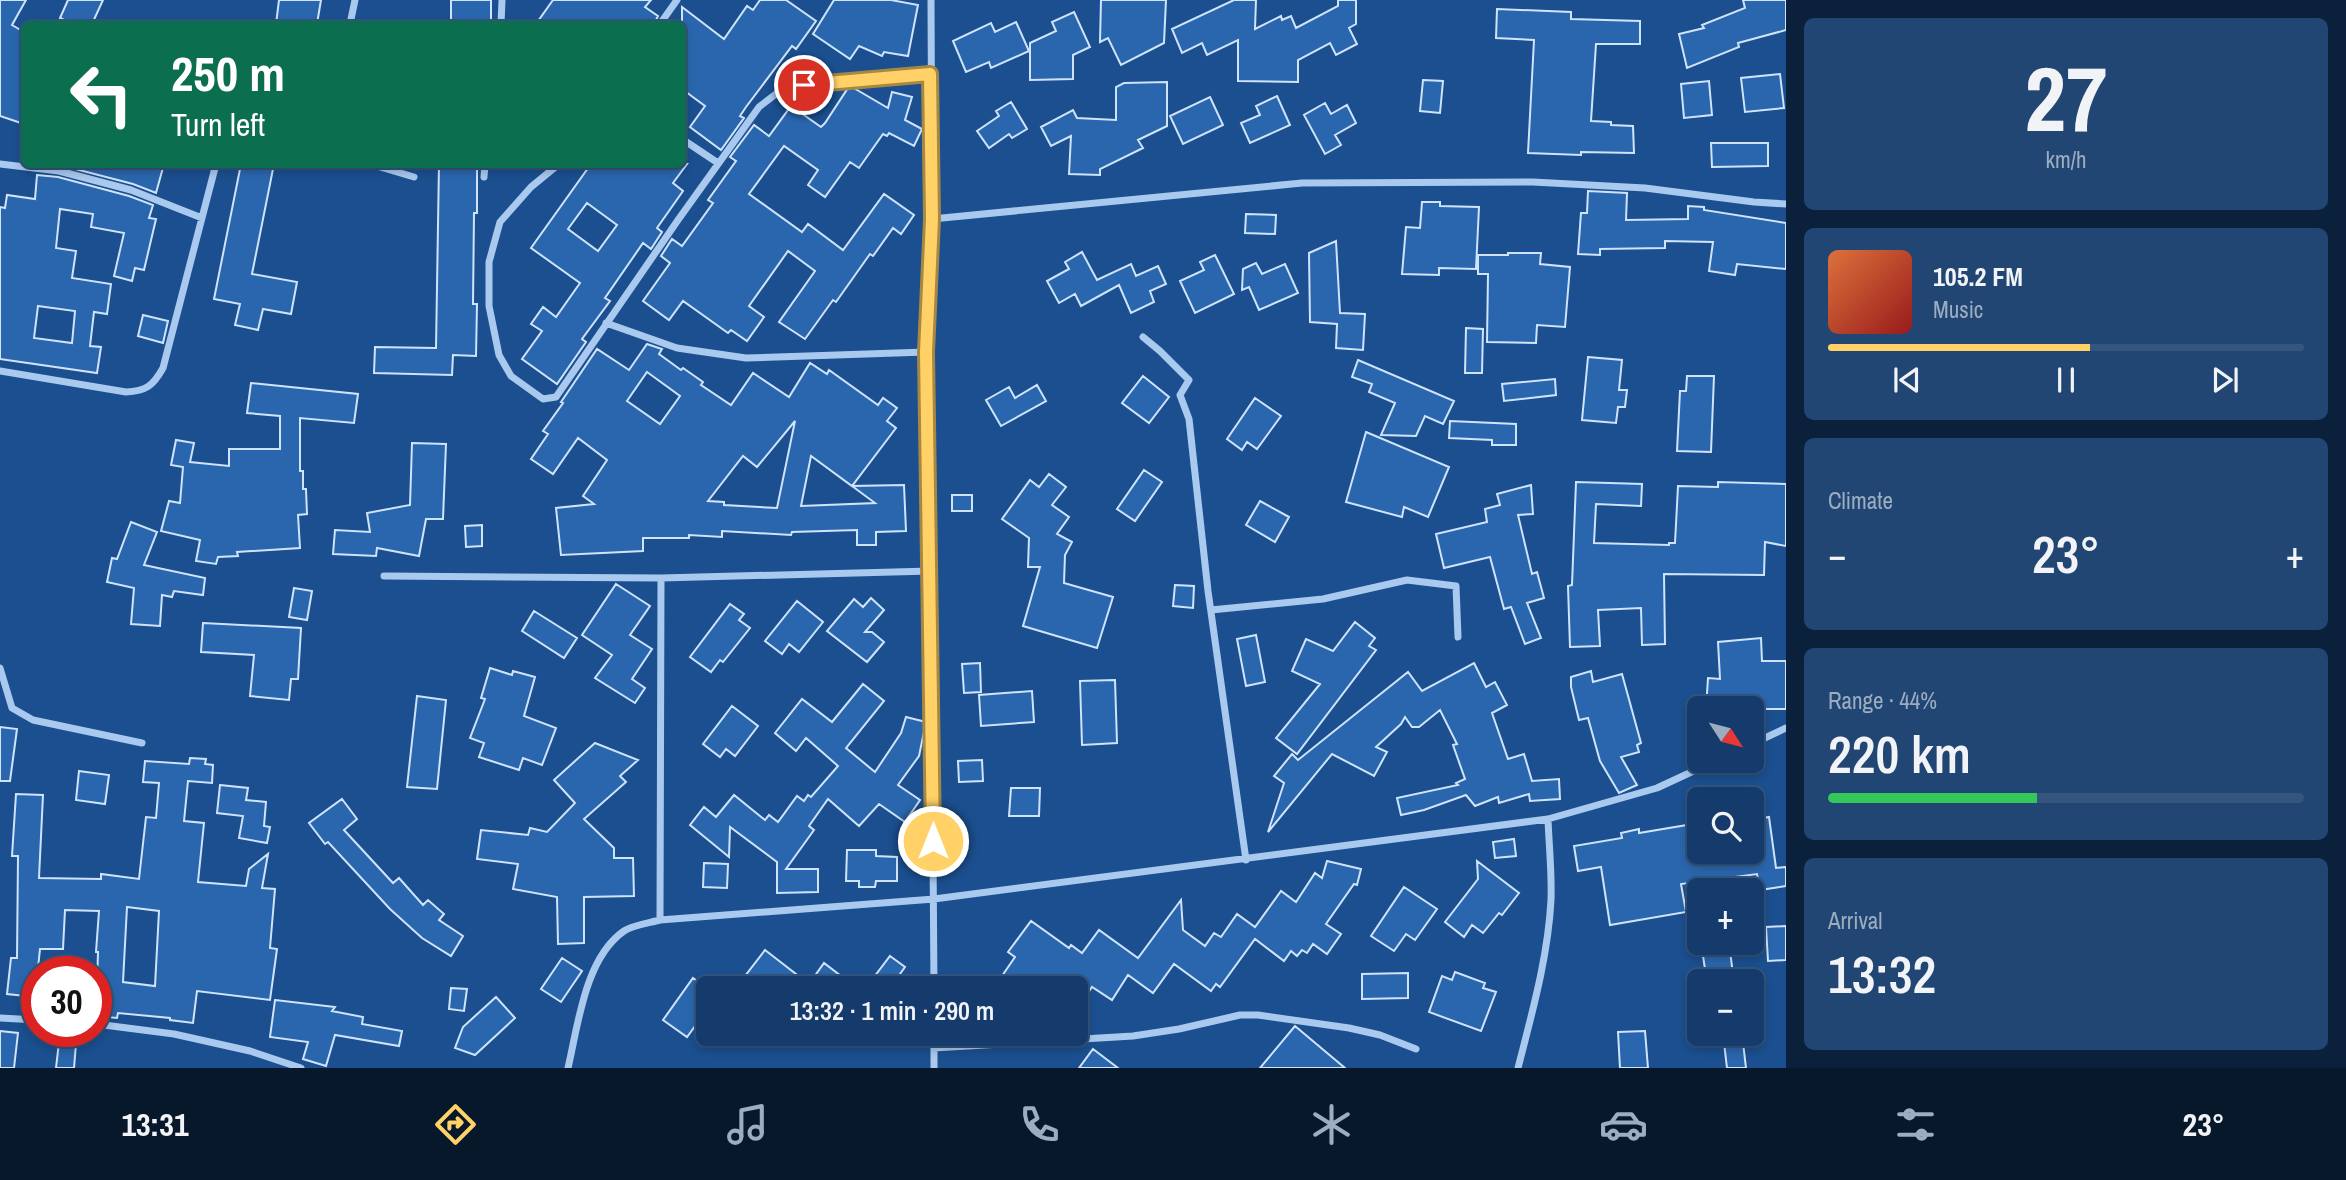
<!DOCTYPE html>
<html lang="en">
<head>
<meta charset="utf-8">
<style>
	:root { --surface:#143b6b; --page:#214673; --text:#f1f3f6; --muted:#9dadc1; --line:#33557e; --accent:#ffd166 }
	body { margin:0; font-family:"Archivo Narrow",sans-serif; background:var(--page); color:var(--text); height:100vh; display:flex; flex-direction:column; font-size:26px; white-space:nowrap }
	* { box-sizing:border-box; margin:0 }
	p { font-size:23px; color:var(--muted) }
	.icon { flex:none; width:38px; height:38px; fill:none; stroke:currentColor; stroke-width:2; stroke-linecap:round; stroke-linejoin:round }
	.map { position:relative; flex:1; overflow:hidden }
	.panel { display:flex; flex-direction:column; gap:18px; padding:18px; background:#0b203b; width:560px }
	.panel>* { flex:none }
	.hud { position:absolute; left:21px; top:21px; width:665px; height:147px; border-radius:10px; box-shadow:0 4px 10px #0003,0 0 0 2px var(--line); background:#0b6e4f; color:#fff; overflow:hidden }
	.needle { width:46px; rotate:126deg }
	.controls { position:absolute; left:1687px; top:696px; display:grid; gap:14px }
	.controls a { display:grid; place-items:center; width:77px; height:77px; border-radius:10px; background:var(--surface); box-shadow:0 4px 10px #0003,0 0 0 2px var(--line); font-size:35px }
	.speed { position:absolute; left:21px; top:956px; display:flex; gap:14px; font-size:35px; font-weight:700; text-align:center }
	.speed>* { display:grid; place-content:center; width:91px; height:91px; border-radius:50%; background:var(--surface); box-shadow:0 4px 10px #0003,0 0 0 2px var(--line); line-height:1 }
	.speed .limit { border:10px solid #d22; background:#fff; color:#111 }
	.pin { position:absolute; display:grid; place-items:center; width:60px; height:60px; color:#fff; margin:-30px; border:4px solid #fff; border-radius:50%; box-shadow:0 2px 7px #0007 }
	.me { position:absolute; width:77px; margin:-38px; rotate:0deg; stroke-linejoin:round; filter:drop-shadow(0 0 5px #0008) }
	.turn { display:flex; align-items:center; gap:24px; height:147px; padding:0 35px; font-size:32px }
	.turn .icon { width:91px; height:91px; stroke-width:2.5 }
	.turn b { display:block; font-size:49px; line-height:60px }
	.big { font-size:52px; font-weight:600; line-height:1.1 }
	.panel .tile { flex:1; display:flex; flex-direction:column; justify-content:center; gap:10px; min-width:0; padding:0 24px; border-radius:10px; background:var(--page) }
	.panel .dial { align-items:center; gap:0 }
	.dial b { font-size:91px; line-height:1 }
	.song { display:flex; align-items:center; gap:21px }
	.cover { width:84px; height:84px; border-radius:10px; background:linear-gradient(135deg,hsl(20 70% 55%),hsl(0 70% 35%)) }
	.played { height:7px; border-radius:4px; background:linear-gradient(90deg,var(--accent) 55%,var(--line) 55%) }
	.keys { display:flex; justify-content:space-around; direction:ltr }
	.heat { display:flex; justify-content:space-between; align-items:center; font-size:38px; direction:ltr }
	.charge { height:10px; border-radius:5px; background:linear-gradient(90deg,#34c759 44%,var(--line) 0) }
	.trip { position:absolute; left:696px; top:976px; width:392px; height:70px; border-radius:10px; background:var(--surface); box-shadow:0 4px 10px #0003,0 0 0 2px var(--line); font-weight:600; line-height:70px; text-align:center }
	.tab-bar { display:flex; height:112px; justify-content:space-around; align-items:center; background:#08182b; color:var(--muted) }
	.tab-bar .icon { width:49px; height:49px }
	.tab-bar .current { color:var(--accent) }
	.tab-bar b { font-size:32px; color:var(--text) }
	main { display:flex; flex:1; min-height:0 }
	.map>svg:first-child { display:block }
	.building { fill:#2a66ad; stroke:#cfe3fa; stroke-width:2; fill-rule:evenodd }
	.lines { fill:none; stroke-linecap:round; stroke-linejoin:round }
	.minor { stroke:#a9c9ee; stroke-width:7 }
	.route-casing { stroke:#a68842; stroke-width:18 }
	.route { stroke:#ffd166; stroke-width:12 }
</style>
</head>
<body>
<main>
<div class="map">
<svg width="1786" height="1068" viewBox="0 0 1786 1068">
	<rect width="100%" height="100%" fill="#1b4f8f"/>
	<path class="building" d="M0,0h26l-14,25 12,7v92l-24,-8z
		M68,0h35l-11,24h-19l-13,-6z
		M279,0h42l-4,24h-41z
		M451,0h40v24h-40z
		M553,0h98l-6,7 13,9 -4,8h-118z
		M760,0h26l30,21 -20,28 -4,-3 -46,61 -6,9 4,2 -23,32 -31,-23 15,-21 -23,-17v-82l42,32 23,-33 6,4z
		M834,0h57l27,5 -10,51 -24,-4 -2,4 -23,-10 -9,13 -37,-25z
		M1101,0h65l-2,43 -43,22 -13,-27 -8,4z
		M1234,0h22l-1,29 26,-13 1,4 9,-4 5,12 42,-22v-6h18v24l-7,4 8,16 -21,11 -6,-12 -32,17v22l-60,-1v-41l-31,15 -5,-12 -20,10 -10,-24z
		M1743,0h43v30l-48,13 1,4 -52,21 -8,-34 25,-6 -2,-3 43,-17z
		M1497,9l74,3v7l69,2v23h-44l-5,77 20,1v3l22,1 1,27 -53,-1v3l-53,-2 6,-113 -38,-2z
		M1074,12l16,35 -17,8v24l-43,1v-37l26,-12 -4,-9z
		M1016,22l13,29 -38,17 -2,-6 -23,10 -13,-31 38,-18 4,9z
		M1780,74l4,34 -39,4 -4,-34z
		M1423,80l20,1 -3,32 -20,-2z
		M1709,81l3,34 -28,3 -3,-34z
		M1167,82v44l-29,14 5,8 -43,21v6l-31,-1 2,-38 -20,10 -10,-19 32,-17 4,8 39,2v-33l8,-4z
		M852,87l36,21 4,-16 20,5 -7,23 17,9 -8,17 -25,-13 -2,3 -4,-2 -24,34 -9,-6 -25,35 -17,-12 10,-15 -34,-24 -35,48 53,38 6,-8 35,26 41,-56 30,21 -13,19 -8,-6 -20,28 -3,-2 -34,48 -3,-2 -28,39 -26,-17 36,-51 -27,-20 -39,55 15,11 -17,24 -16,-11 -3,3 -45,-32 -14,19 -26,-19 27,-38 -9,-7 11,-17 10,7 31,-43 -5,-3 28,-39 -6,-4 24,-32 15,11 22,-30 30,21 4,-4 23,-35z
		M1277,96l13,29 -40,18 -9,-20 19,-8 -4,-9z
		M1210,97l13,28 -40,19 -13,-28z
		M1011,102l16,27 -15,9 -3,-4 -20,14 -12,-17 22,-15 -3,-5z
		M1325,103l6,11 16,-9 9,18 -21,12 6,10 -16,9 -21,-39z
		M1711,143h57v23l-56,1z
		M56,164h108l-8,29 -23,-9z
		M241,164h33l-22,110 45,8 -6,32 -28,-5 -5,21 -23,-5 5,-21 -26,-5z
		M439,164h38v49h-3l-1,91h4l-1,52 -23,-1 -1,20 -78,-2 1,-26 61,1z
		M591,164h96l-14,19 10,8 -26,37 5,4 -11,17 -8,-6 -38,55 5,3 -28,38 4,3 -29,42 -35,-25 20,-28 -11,-7 12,-17 13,10 24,-34 -49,-35zM587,203l30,22 -19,26 -30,-22z
		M37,175l21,2 71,19 24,9 -4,13 7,1 -12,51 -9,-2 -3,13 -18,-5 10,-43 -33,-6 2,-13 -33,-5 -4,39 20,3 -4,27 39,6 -4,30 -13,-2 -4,34 11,1 -4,26 -97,-14v-152l5,1 2,-13 28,4zM38,306l37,5 -3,32 -38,-5z
		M1588,191l39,2 -1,27 62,-1v-13l16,1v3l82,13v46l-49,-5 -2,11 -26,-4 4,-29 -48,-1v7l-65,1v6l-22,-1 3,-41h6z
		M1422,202h18v4l39,1 -3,62 -37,-1v7l-37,-1 4,-47 14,1z
		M1246,214l30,1 -1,19 -30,-1z
		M1336,241l4,72 25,1 -2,36 -27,-2 1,-24 -27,-2 -1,-69z
		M1082,252l15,28 34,-16 5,12 22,-10 8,18 -16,7 4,11 -23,11 -12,-28 -38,21 -6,-12 -16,9 -12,-22 22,-12 -4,-7z
		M1508,253h33l-1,11 30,3 -5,60 -28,-2 -1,18 -49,-1 1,-68h-10v-19h30z
		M1215,255l19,39 -39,19 -15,-32 24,-11 -4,-8z
		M1256,263l6,11 23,-10 13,29 -39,17 -10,-23 -7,3 1,-21z
		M143,315l25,6 -5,22 -25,-7z
		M1466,328l17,1 -1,44h-17z
		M647,344l15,5 -3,5 22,16 2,-2 20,14 -2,3 30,20 22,-32 36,24 21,-34 17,11 2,-4 49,35 5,-7 14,10 -10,13 9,7 -44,58 -41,-30 -10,50 74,-3 -23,-17 52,-1 2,46 -30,1v13h-19v-15l-65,2 -1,3 -69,-4v6l-33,-2v3h-46v13l-82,4 -5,-47 38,-4 -11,-8 24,-36 -29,-22 -25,36 -22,-15 17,-25 -5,-3 20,-28 -2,-1 36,-53 32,21zM647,372l33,24 -20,28 -33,-23zM795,421l-18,87 -53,-3v-3l-16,-1 35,-45 14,11z
		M1588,357l34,3 -3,30h8l-2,17h-7l-2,16 -34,-3z
		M1358,360l96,41 -11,23 -18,-8 -9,20 -35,-1 14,-32 -26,-11 3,-8 -20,-7z
		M1143,376l26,21 -20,26 -27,-20z
		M1687,376h27l-3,76 -34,-1 3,-60h6z
		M1555,379l1,16 -52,6 -2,-17z
		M251,383l107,11 -4,29 -54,-5v53h3v18h3l1,25 -9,1 2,33 -63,4 1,4 -20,1 -2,7 -20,-3 4,-21 -39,-9 8,-30 11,2 3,-36 -12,-2 5,-25 18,3 -4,19 39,4v-17h51v-33l-33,-3z
		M1037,385l9,16 -45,25 -15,-26 23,-13 6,11z
		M1255,398l26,18 -24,33 -10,-7 -5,8 -15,-11z
		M1450,421l66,3v21h-24v-5l-43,-2z
		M1366,432l83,35 -21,50 -24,-10 -2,10 -56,-15z
		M412,443l34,1 -3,75h-17l-7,37 -42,-8 -1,8 -43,-2 2,-24 35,2 -3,-19 43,-8z
		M1144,470l18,12 -27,39 -18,-12z
		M1049,474l17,13 -14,18 17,12 -12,17 15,8 -7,13 -1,28 49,14 -16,51 -74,-22 17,-59h-12l1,-29 -27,-19 28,-39 9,7z
		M1576,482l66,2 -1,22 -45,-2 -2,39 75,2v-2h6l3,-57 40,1v-5l68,2v62l-21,-4 -1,33 -100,-1 1,70 -23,1 -1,-37 -43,2 2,36 -30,1 -2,-61 4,-1z
		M1531,485l2,29 -15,1 14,59 5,-2 7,26 -17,5 14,35 -16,6 -14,-37 -7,2 -14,-52 -46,11 -8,-34 51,-12 -2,-13 15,-4 -3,-11z
		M952,495h20v16h-20z
		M1260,501l29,16 -14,25 -29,-17z
		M131,522l26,10 -13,33 61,13 -2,17 -29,-4 -2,6 -10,-2 -2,31 -29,-2 3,-36 -27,-6 5,-24 5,1z
		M482,525v21l-16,1 -1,-21z
		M616,584l34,22 -20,29 22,14 -20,30 13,9 -10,15 -40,-25 17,-23 -30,-20z
		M1175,585l19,1 -1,22 -20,-2z
		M294,588l18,3 -5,29 -18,-3z
		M871,598l13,12 -19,22h7l12,10 -17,20 -40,-31 27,-32 9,8z
		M797,601l26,21 -24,30 -10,-8 -7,10 -17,-13z
		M730,604l14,10 -5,6 11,8 -27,34 -3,-2 -9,12 -21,-15z
		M534,611l43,27 -13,20 -42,-27z
		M1355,622l20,16 -6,8 7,4 -79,104 -21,-16 44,-54 -28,-13 14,-32 27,12z
		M203,623l98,5 -3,51h-7l-2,21 -39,-4 4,-41 -53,-3z
		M1256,635l9,47 -19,4 -9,-47z
		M1761,638l1,23h24v48h-80l2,-31 12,1 -2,-37z
		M980,663l1,29 -17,1 -2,-29z
		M1474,663l12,24 9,-5 12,23 -15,8 16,46 16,-5 8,27 27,-2 1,20 -30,2 -1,-7 -30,9 -1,-6 -23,9 -9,-11 -42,15 -23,5 -4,-17 61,-13 -2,-2 9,-4 -12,-34 4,-1 -17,-34 -21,17h-7l-7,-10 -4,7 -25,23 11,5 -13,24 -42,-22 -64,78 16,-49 -10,-7 18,-22 6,6 110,-88 14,19z
		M490,668l22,7 1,-4 22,6 -11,39 32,12 -14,37 -19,-7 -4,12 -40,-13 5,-14 -14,-5 15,-39 -4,-1z
		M1591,671l2,11 29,-8 19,69 -4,2 2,7 -18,5 16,28 -18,8 -19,-32 -12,-43 -9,2 -8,-33v-10z
		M1115,680l2,63 -35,2 -2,-64z
		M863,684l21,17 -38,47 29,24 26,-39 5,-16 20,5 -7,34 -21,29 22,15 -15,22 -26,-18 -20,22 -31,-27 -19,27 5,4 -28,39h32v23l-41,1v-31l-47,-35 -1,30 -39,-32 14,-18 12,10 18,-22 31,25 4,-5 9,7 19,-26 7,5 4,-6 3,2 27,-31 -32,-28 -10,13 -21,-18 27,-34 30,23z
		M1032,691l2,31 -53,4 -2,-31z
		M417,696l29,4 -9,89 -30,-2z
		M732,706l26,20 -23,30 -9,-7 -6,8 -17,-13z
		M0,727l17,2 -7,52h-10z
		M595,743l43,17 -18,16 6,6 -42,37 30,29v10h19l1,38 -50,1v46l-26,1 -1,-47 -44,-8 5,-25 -41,-5 4,-29 47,5 2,-7 17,4 28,-29 -21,-23z
		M190,758l16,1 -1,5 8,1 -1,18 -24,-2 -4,40 20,2 -6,59 48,4 3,-17 19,-15 -6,34 13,1 -5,59 7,1 -7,51 -73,-9 -4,32 -23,-3v-2l-52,-5 -1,5 -21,-2 2,-64h-2l3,-41 -34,-1 -2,39h-23l-5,48 -28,-3 4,-36h6l1,-102h-6l4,-62 27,1 -4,83 62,1v-5l38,5 7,-62 10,1 3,-35 -16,-1 2,-21 44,3zM127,907l32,4 -4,75 -32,-4z
		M982,760l1,21 -24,1 -1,-21z
		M79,771l30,4 -4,29 -29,-4z
		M220,785l28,3 -2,12 20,2 -2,24 6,1 -3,16 -28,-5 4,-22 -26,-3z
		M1011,788h29l-1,28h-30z
		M342,799l15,20 -13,11 49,53 6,-5 24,27 5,-5 16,14 -5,6 24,16 -12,20 -29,-18 -32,-29 -62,-67 -3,2 -16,-21z
		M1769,817l7,51 10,-1v19l-26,4 -3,-16 -76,10 5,28 -76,13 -9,-58 -23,4 -4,-25 48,-8 -1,-5 18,-4v4l60,-10v29h53v-32z
		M1514,839l2,17 -21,2 -2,-16z
		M847,850h29v6l21,1v24h-21l-1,6h-16v-6h-13z
		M1327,861l34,8 -4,16 -3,-1 -28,40 15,10 -14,20 -14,-10 -6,9 -5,-3 -5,6 -6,-5 -7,10 -29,-22 -35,48 -4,-3 -5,7 -37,-27 -21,29 -25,-18 -16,25 -20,-13 -16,24v-22h-83l22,-32 -7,-5 23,-31 38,27 2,-3 11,8 17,-23 39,28 43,-58 2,30 22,16 9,-13 7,4 16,-23 18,13 26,-36 15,11 19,-29 7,5z
		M1477,861l42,32 -17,22 -3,-2 -16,20 -11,-8 -8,12 -19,-15 33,-43z
		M704,863l24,1 -1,24 -24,-1z
		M1404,887l33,22 -22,31 -9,-6 -12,17 -23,-15z
		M1786,926v34l-18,1 -2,-34z
		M1701,943h28l5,39h-27z
		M765,950l44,34 15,-21 34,26h-123z
		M890,956l15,11 -5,7 20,15h-55z
		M562,958l20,13 -21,31 -20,-13z
		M1455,972l30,11 -2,5 13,4 -15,39 -52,-19 13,-36 10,4z
		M1408,973v25l-46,1v-25z
		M693,978l16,11v18l-22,30 -24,-17z
		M451,988l16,1 -3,22 -15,-2z
		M496,997l19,21 -40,37 -20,-7 8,-21z
		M275,1000l60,7 -3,4 31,6 -1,7 40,7 -3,15 -64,-11 -9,31 -23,-7 5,-17 -38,-5z
		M1295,1026l50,42h-85z
		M0,1031l18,2 -4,35h-14z
		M1645,1031l3,37h-28l-2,-36z
		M1723,1034h19l4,34h-19z
		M59,1042l17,2 -2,24h-18z
		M1093,1049l25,19h-39z"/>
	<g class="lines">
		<path class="minor" d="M931,0l1,219 370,-36 231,-1 112,6 109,14 32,2
			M350,24l5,-24
			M501,24l1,-24
			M660,24l17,-24
			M682,139l36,24
			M0,164l59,7 72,19 71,28
			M370,164l44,13
			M559,164l-28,23 -31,35 -11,40v44l10,49 12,21 32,23 13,-2 122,-177 81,-113 26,-20 145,-13
			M484,177l1,-13
			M932,219l-6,133 5,219 3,418
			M606,323l71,25 69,10 180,-6
			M1143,337l17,14 29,29 -9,15 9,24 19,172 38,269
			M0,371l126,21c20,-1 27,-6 37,-24l53,-204
			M384,576l277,2 270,-7
			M1211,610l112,-11 84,-19 49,6 2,51
			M0,668l12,40 21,12 109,23
			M1752,744l34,-16
			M660,920l1,-342
			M0,1018l37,2
			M96,1024l78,10 76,17 51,17
			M934,1048l199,-12 46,-7 61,-14h18l91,13 31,7 36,14
			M568,1068c10,-43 17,-110 56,-137 9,-6 25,-8 36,-11l274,-21 614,-80 109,-31 58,-27
			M934,1068v-34
			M1518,1068c14,-55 30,-111 33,-168 1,-27 -2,-54 -3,-81"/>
	</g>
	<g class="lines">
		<g class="route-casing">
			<path id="route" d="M804,85l126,-11 2,145 -6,133 7,489"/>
		</g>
		<use href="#route" class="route"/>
	</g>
</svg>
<div class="controls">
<a><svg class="needle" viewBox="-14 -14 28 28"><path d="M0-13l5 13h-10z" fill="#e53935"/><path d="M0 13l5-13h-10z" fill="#9dadc1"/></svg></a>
<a><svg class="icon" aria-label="search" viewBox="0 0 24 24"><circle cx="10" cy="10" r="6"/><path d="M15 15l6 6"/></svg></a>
<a>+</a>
<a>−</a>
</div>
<div class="speed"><div class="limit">30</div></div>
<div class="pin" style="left:804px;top:85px;background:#d93025"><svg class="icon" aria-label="arrive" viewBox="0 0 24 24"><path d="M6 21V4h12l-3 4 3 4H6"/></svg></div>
<svg class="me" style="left:933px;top:841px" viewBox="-20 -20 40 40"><circle r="17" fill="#ffd166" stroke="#fff" stroke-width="3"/><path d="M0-11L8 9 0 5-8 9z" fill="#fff"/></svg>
<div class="trip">13:32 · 1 min · 290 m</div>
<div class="hud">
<div class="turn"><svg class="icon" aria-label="left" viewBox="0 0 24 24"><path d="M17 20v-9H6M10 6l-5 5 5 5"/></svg><div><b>250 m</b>Turn left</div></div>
</div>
</div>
<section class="panel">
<div class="tile dial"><b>27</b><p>km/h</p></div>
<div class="tile">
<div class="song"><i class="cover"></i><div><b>105.2 FM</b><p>Music</p></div></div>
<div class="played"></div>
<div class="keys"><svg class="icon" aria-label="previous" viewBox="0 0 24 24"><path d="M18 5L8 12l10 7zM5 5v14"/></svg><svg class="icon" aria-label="pause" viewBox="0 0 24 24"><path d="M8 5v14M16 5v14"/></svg><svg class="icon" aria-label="next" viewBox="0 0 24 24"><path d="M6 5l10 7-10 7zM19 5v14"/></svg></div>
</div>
<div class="tile"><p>Climate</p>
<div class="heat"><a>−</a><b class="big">23°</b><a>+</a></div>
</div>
<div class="tile"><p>Range · 44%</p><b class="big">220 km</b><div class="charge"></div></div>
<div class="tile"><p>Arrival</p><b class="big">13:32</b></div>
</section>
</main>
<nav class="tab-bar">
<b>13:31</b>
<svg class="icon current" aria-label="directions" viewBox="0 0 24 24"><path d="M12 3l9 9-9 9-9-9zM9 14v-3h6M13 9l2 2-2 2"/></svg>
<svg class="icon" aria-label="music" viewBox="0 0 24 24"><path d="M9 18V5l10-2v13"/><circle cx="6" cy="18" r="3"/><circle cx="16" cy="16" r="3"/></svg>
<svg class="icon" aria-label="phone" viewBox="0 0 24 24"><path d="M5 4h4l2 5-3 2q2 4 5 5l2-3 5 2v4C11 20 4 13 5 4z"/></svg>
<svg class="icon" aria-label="climate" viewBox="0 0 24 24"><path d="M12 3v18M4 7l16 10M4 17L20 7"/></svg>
<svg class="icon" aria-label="car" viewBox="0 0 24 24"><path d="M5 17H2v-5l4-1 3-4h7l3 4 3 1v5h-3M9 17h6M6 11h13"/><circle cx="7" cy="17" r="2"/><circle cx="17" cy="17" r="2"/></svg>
<svg class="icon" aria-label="filters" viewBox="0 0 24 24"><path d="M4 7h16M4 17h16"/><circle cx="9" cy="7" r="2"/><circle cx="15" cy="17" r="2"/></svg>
<b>23°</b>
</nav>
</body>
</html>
